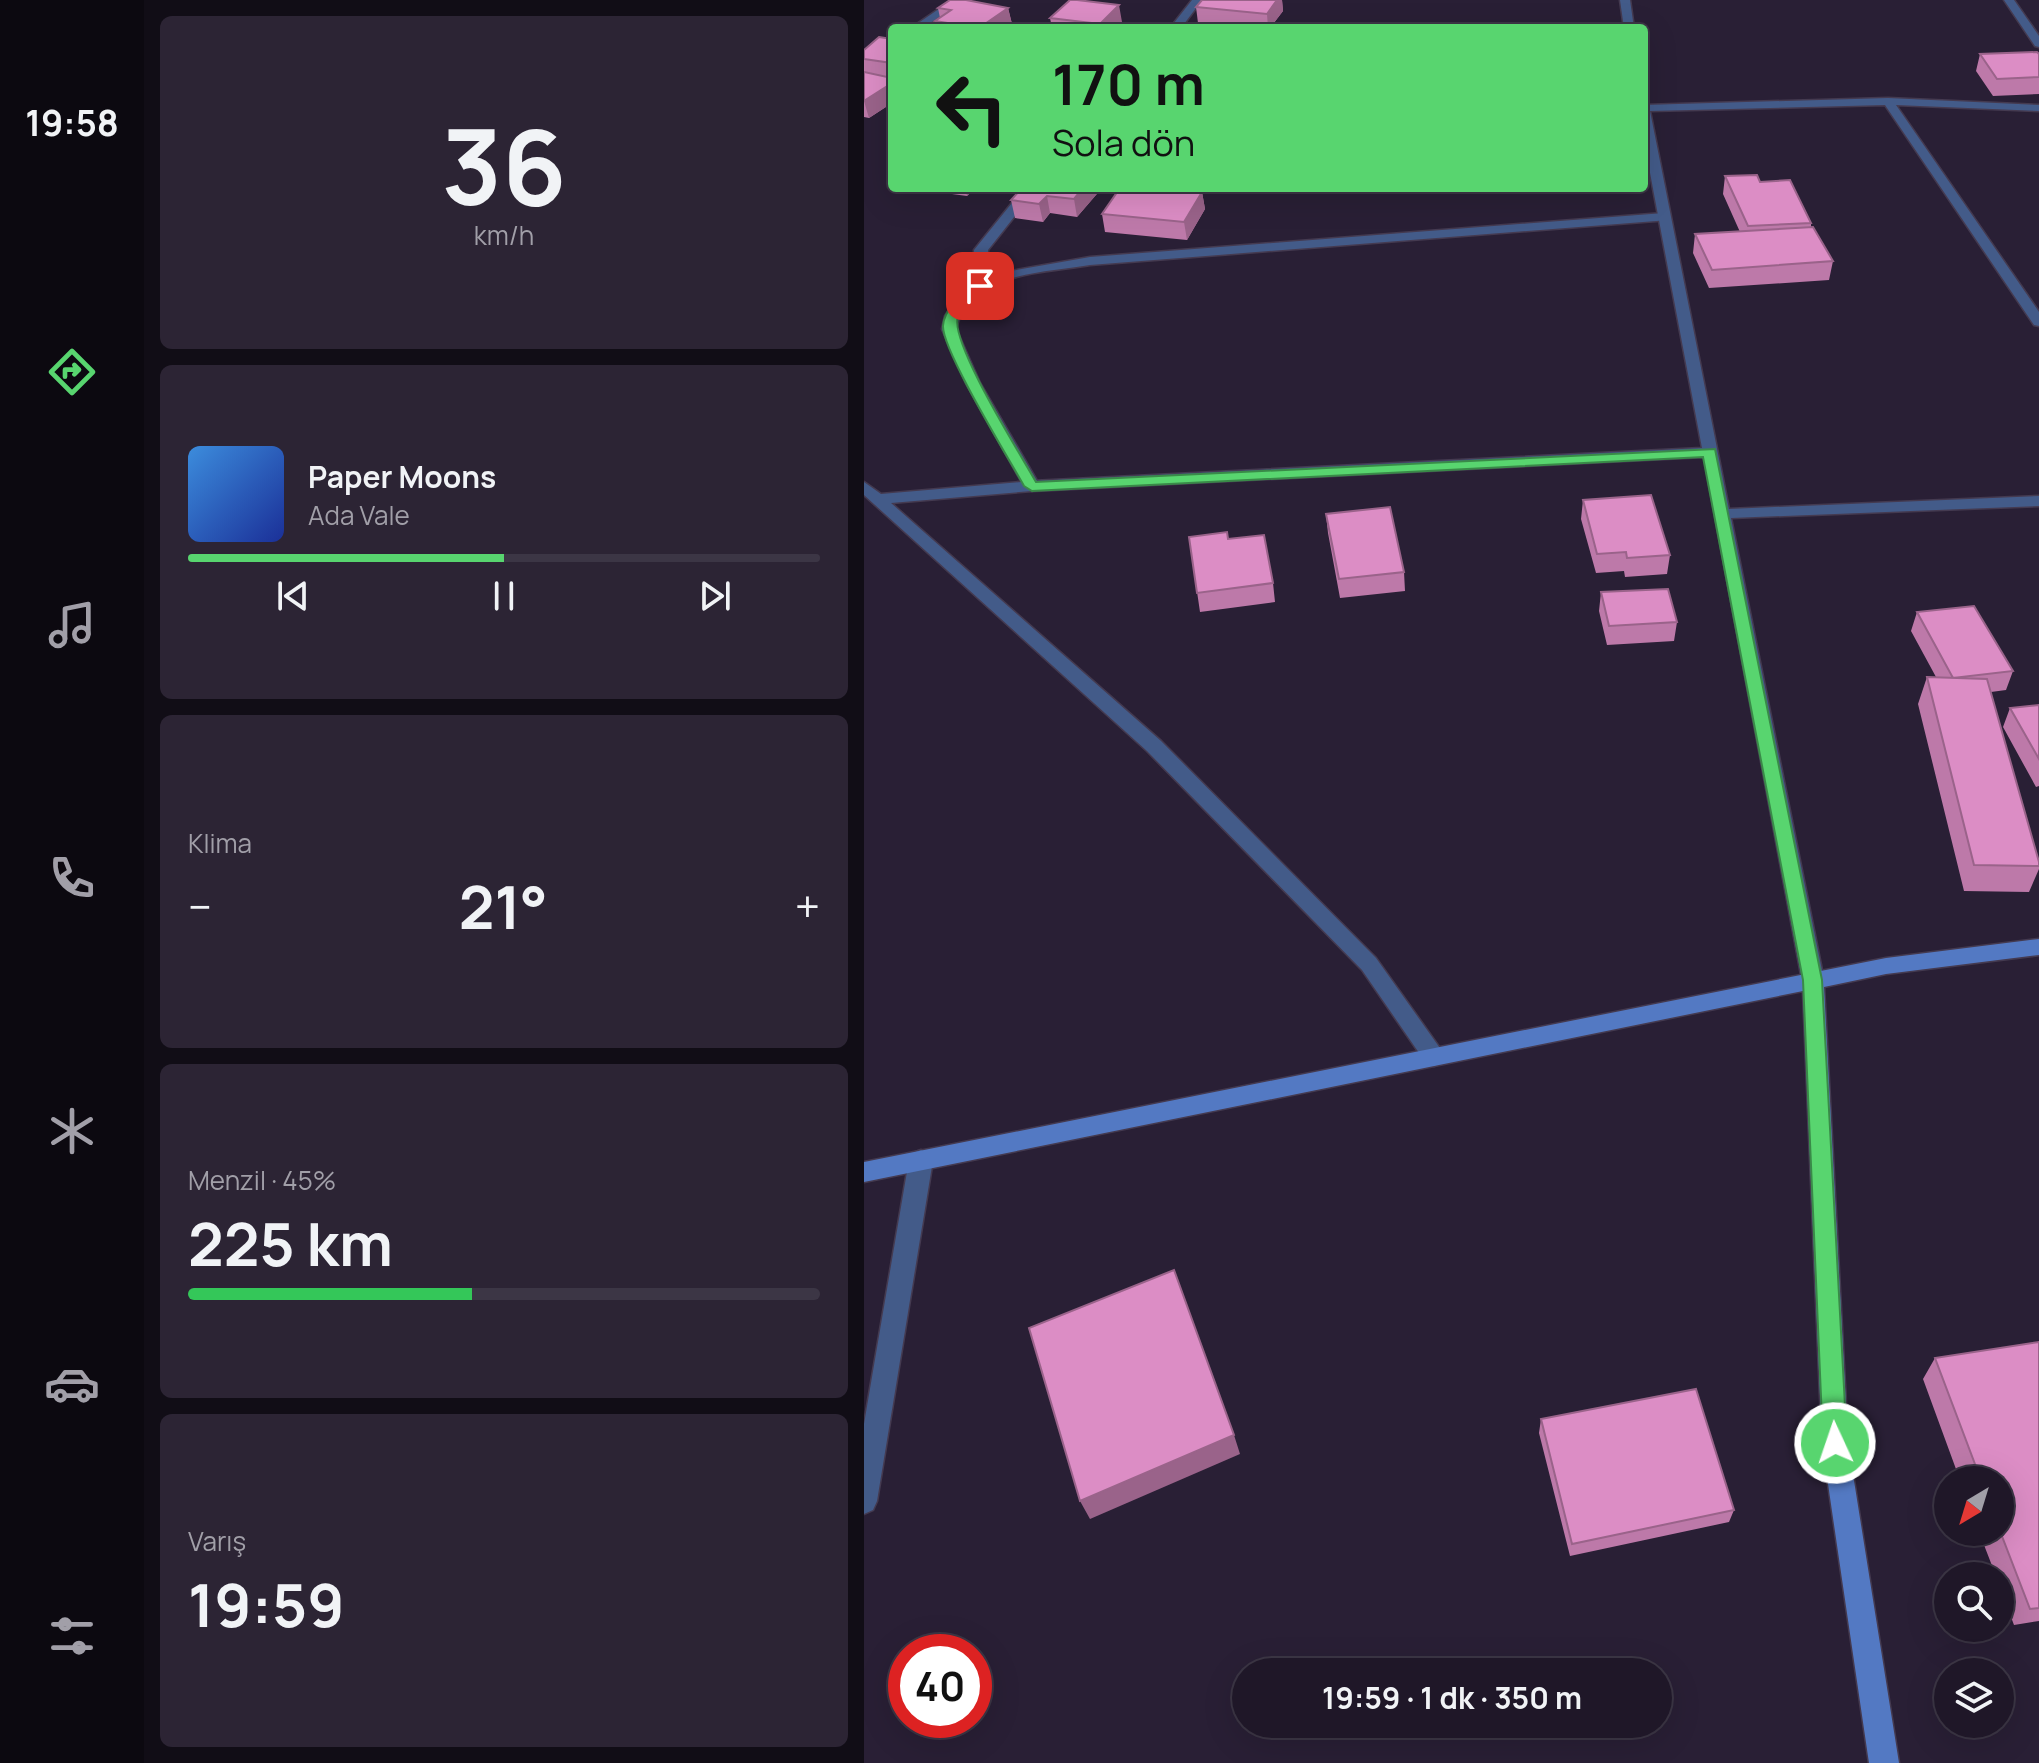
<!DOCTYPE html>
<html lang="tr">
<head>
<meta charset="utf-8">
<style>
	:root { --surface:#1f1728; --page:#2c2434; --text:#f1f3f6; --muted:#a19fa8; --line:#3c3645; --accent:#58d56f }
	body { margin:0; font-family:Manrope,sans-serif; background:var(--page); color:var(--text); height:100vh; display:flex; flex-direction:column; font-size:30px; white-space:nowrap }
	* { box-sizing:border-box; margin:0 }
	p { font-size:26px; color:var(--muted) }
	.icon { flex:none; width:44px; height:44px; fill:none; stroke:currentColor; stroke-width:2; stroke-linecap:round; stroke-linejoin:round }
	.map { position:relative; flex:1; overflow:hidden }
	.side { display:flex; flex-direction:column; gap:16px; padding:16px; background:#110d16; width:720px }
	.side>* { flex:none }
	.banner { position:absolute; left:24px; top:24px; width:760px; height:168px; border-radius:8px; box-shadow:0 8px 32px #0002,0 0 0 2px var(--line); background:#58d56f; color:#111; overflow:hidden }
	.needle { width:52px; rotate:218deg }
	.controls { position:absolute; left:1070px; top:1466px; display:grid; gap:16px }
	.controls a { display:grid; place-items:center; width:80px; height:80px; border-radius:50%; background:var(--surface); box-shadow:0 8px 32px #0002,0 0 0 2px var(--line); font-size:40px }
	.speed { position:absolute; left:24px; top:1634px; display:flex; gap:16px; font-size:40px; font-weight:700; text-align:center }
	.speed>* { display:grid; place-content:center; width:104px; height:104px; border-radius:50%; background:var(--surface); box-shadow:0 8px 32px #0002,0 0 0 2px var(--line); line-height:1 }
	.speed .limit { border:12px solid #d22; background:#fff; color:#111 }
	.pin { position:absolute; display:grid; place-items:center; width:68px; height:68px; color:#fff; margin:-34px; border-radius:16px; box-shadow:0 4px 12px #0006 }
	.me { position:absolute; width:88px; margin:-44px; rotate:357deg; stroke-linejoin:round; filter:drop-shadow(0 0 6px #0008) }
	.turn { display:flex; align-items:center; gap:28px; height:168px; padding:0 32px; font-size:36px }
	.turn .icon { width:104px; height:104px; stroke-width:2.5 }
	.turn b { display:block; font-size:56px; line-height:68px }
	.big { font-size:60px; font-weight:700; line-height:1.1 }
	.side .tile { flex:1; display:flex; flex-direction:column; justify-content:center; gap:12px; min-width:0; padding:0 28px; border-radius:12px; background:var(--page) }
	.side .dial { align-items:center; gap:0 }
	.dial b { font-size:104px; line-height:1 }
	.song { display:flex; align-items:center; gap:24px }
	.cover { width:96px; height:96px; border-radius:12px; background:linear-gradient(135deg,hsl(210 70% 55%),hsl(230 70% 35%)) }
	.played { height:8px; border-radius:4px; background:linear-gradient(90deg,var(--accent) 50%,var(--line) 50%) }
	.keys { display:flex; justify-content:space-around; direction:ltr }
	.heat { display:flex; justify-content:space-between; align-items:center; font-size:44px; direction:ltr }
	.charge { height:12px; border-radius:6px; background:linear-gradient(90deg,#34c759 45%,var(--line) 0) }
	.trip { position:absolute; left:368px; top:1658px; width:440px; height:80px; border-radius:40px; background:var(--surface); box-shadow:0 8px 32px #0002,0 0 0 2px var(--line); font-weight:700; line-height:80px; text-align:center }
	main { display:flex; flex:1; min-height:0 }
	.menu { display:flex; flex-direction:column; width:144px; justify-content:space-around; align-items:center; background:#0c0910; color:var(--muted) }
	.menu .icon { width:56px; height:56px }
	.menu .selected { color:var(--accent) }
	.menu b { font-size:36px; color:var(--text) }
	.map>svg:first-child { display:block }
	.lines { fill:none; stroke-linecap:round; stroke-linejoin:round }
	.lane-casing { stroke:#443a50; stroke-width:3 }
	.street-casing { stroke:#443a50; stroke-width:3 }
	.secondary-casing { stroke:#443a50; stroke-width:3 }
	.lane { fill:#435b89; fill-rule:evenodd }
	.street { fill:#435b89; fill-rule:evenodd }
	.secondary { fill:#5379c3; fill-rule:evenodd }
	.wall { fill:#bd79a9 }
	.shaded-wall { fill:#9a638a }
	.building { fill:#dc8dc5; stroke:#9a638a; stroke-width:2 }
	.route { fill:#58d56f; stroke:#398a48; stroke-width:2 }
</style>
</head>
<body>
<main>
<nav class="menu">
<b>19:58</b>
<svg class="icon selected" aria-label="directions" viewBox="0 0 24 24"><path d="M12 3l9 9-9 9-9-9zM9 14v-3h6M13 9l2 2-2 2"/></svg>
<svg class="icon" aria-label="music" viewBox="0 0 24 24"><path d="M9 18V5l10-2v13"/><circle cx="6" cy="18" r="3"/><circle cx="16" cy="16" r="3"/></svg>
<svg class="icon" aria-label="phone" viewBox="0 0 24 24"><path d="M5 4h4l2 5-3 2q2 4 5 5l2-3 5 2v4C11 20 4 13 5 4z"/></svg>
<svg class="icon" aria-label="climate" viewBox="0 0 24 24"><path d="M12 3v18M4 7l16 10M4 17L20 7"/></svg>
<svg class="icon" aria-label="car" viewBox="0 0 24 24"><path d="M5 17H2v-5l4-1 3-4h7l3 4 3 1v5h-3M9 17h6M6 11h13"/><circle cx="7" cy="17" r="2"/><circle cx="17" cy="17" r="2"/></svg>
<svg class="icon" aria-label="filters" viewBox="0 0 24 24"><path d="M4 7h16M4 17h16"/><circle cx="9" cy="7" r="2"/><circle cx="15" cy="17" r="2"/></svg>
</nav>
<section class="side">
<div class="tile dial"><b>36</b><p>km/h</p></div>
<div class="tile">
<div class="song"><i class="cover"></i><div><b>Paper Moons</b><p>Ada Vale</p></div></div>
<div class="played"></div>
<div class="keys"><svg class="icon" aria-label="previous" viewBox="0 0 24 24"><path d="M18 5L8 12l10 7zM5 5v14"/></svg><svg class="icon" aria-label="pause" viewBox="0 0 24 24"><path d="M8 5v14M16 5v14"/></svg><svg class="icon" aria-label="next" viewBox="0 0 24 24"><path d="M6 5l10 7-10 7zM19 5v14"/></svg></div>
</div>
<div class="tile"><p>Klima</p>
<div class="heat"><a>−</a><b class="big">21°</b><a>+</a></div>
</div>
<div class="tile"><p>Menzil · 45%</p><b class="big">225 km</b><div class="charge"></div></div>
<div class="tile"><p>Varış</p><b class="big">19:59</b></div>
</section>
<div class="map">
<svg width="1175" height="1763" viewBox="0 0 1175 1763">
	<rect width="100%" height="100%" fill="#291f35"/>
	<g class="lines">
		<g class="lane-casing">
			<path id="lane" d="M1140,0h10l25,36v11l-4,-1z
				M800,213l6,4 -1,3 -579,45c-46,8 -121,7 -134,64l24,54 60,103 -8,5 -8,-5 -58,-103 -24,-54 3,-13 11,-17 32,-24 102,-18z"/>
		</g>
		<g class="street-casing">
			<path id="street" d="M88,0h12l-41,28h-12z
				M328,0h10l-21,28h-11z
				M756,0h10l4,28h-10z
				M1024,98l151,7v6l-143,-6 143,207v14l-5,-1 -149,-220 -235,6 79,398 310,-13v10l-308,12 93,462 -4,6 -7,2 -7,-2 -4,-6 -98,-523 -672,34 -141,12 270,238 215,217 66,93 3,6 -3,6 -8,3 -8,-3 -64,-93 -215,-219 -283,-256v-13l17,12 151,-13 670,-33 -58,-307v-36z
				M160,188h13l-49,62 -1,36 -12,3 -1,-39z
				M57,1150l8,3 4,7 -56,341 -4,9 -9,4v-90l45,-264 4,-7z"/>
		</g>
		<g class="secondary-casing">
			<path id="secondary" d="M1175,939v16l-153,19 -62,13 24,456 51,320h-30l-47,-320 -19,-452 -939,191v-20l1022,-204z"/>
		</g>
		<use href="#lane" class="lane"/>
		<use href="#street" class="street"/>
		<use href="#secondary" class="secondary"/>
	</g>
	<path class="wall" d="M338,0h80l1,11 -13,17h-23l-49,-5 -2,-16z
		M74,8h70l4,16 -6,4h-69l-2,-7 5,-3z
		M186,18l72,4 -7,6h-63z
		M28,39v64l-23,15 -5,-1v-67z
		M1116,54h59v40l-46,2 -17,-25z
		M861,176l35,6 51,41v4l22,34 -4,19 -120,8 -16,-35 2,-19 45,-2 -17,-38z
		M43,188h68l-8,8z
		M158,188h80l-25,29 -27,-4 -7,9 -28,-4 -4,-18z
		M338,192l3,17 -18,31 -82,-8 -3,-18z
		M719,500l87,55 -3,19 -42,3 -1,-6 -28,2 -15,-54z
		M462,514l78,58 1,19 -65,7 -12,-65z
		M325,537l39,2 45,44 2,19 -75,10z
		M737,592l76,30 -3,19 -67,4 -8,-34z
		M1053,612l96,59 -7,19 -15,2 48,170v7l-10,23 -65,-1 -46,-187 9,-27h9l-25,-46z
		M1175,705v81l-3,1 -33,-60 7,-19z
		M1175,1342v279l-25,4 -14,-37v-12h-4l-17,-44h21v-52h-40l-37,-101 12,-21z
		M677,1419l193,91 -5,12 -159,34 -31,-123z"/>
	<path class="shaded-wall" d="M413,0h5l1,11 -13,17h-2l-1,-14z
		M255,5l3,17 -7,6h-15v-4z
		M144,8l4,16 -6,4h-27z
		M28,83v20l-23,15 -5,-17z
		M101,188h10l-8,8z
		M219,188h19l-25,29 -3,-18z
		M338,192l3,17 -18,31 -3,-18z
		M183,196l3,17 -7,9 -4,-18z
		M370,1435l6,19 -150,65 -10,-18z"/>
	<path class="building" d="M86,0h16l42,8 -29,20 -44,-7 16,-11 -13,-2z
		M206,0h7l42,5 -19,19 -50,-6z
		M338,0h75l-10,14 -71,-7z
		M15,37l13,2v24l-28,-4v-9z
		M1173,52l2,2v23l-42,2 -17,-25z
		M0,72l28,6v5l-28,18z
		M893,175l3,7 30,-2 21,43 -63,3 -23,-50z
		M158,188h61l-9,11 -27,-3 -8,8 -28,-4z
		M256,188h42l40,4 -18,30 -82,-8z
		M949,227l20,34 -121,9 -17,-36z
		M787,495l19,60 -43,3 -1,-6 -29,2 -14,-54z
		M526,507l14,65 -65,7 -13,-65z
		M363,532l1,7 36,-4 9,48 -76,10 -8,-56z
		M804,589l9,33 -68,4 -8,-34z
		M1110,606l39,65 -60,7 -36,-66z
		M1063,677l60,2 52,183v4l-65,-1z
		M1175,705v54l-29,-51z
		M310,1270l60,165 -154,66 -51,-173z
		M1175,1342v266l-9,1 -30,-78v-51h-19l-46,-122z
		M832,1389l38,121 -162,34 -31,-125z"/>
	<path class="route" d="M112,283l11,3c-10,10 -24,18 -29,31 -9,24 63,138 78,165l679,-33 107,531 25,463 -3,8 -9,4 -8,-4 -4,-8 -20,-463 -100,-523 -671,34 -8,-5c-15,-27 -82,-136 -81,-160 1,-18 20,-32 33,-43z"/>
</svg>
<div class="controls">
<a><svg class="needle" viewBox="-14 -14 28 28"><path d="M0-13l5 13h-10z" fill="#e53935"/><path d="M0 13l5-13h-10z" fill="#a19fa8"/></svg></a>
<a><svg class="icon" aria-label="search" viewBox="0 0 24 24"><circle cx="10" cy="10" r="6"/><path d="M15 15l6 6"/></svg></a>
<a><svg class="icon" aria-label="layers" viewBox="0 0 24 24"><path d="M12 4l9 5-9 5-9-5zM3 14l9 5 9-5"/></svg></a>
</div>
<div class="speed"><div class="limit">40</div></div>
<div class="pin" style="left:116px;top:286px;background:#d93025"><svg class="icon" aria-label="arrive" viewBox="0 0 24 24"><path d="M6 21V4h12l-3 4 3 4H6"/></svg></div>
<svg class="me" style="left:971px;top:1443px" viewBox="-20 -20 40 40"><circle r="17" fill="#58d56f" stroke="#fff" stroke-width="3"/><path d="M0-11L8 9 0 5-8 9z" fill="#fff"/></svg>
<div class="trip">19:59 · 1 dk · 350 m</div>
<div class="banner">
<div class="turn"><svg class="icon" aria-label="left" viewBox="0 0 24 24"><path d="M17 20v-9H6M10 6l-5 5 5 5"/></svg><div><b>170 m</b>Sola dön</div></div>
</div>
</div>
</main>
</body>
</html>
